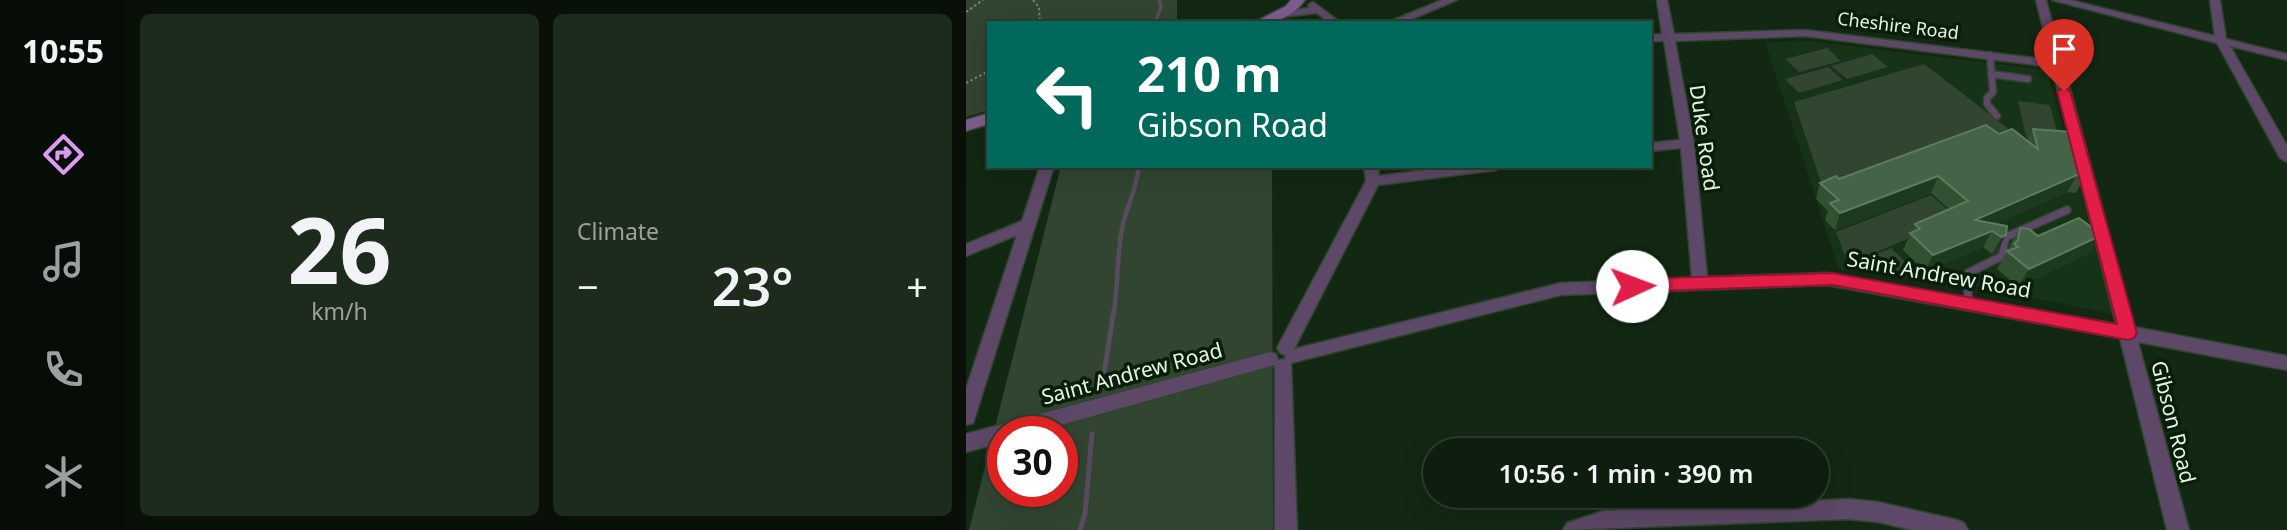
<!DOCTYPE html>
<html lang="en">
<head>
<meta charset="utf-8">
<style>
	:root { --surface:#0e1e0e; --page:#1c2b1c; --text:#f1f3f6; --muted:#9ba29e; --line:#2e3c2e; --accent:#da9af6 }
	body { margin:0; font-family:"Noto Sans",sans-serif; background:var(--page); color:var(--text); height:100vh; display:flex; flex-direction:column; font-size:26px; white-space:nowrap }
	* { box-sizing:border-box; margin:0 }
	p { font-size:23px; color:var(--muted) }
	.icon { flex:none; width:38px; height:38px; fill:none; stroke:currentColor; stroke-width:2; stroke-linecap:round; stroke-linejoin:round }
	.map { position:relative; flex:1; overflow:hidden }
	.panel { display:flex; flex-direction:column; gap:14px; padding:14px; background:#081008; width:840px }
	.panel>* { flex:none }
	.guide { position:absolute; left:21px; top:21px; width:665px; height:147px; border-radius:0px; box-shadow:0 7px 28px #0002,0 0 0 2px var(--line); background:#00695c; color:#fff; overflow:hidden }
	.speed { position:absolute; left:21px; top:416px; display:flex; gap:14px; font-size:35px; font-weight:700; text-align:center }
	.speed>* { display:grid; place-content:center; width:91px; height:91px; border-radius:50%; background:var(--surface); box-shadow:0 7px 28px #0002,0 0 0 2px var(--line); line-height:1 }
	.speed .limit { border:10px solid #d22; background:#fff; color:#111 }
	.pin { position:absolute; display:grid; place-items:center; width:60px; height:60px; color:#fff; margin:-72px -30px; border-radius:50% 50% 50% 0; rotate:-45deg; box-shadow:0 0 7px #0007 }
	.pin .icon { rotate:45deg }
	.me { position:absolute; width:77px; margin:-38px; rotate:88deg; stroke-linejoin:round; filter:drop-shadow(0 0 5px #0008) }
	.turn { display:flex; align-items:center; gap:24px; height:147px; padding:0 35px; font-size:32px }
	.turn .icon { width:91px; height:91px; stroke-width:2.5 }
	.turn b { display:block; font-size:49px; line-height:60px }
	.big { font-size:52px; font-weight:600; line-height:1.1 }
	.panel .tile { flex:1; display:flex; flex-direction:column; justify-content:center; gap:10px; min-width:0; padding:0 24px; border-radius:10px; background:var(--page) }
	.panel .dial { align-items:center; gap:0 }
	.dial b { font-size:91px; line-height:1 }
	.heat { display:flex; justify-content:space-between; align-items:center; font-size:38px; direction:ltr }
	.panel .tiles { flex:1; display:grid; gap:14px; grid-template-columns:repeat(2,1fr) }
	.trip { position:absolute; left:457px; top:438px; width:406px; height:70px; border-radius:35px; background:var(--surface); box-shadow:0 7px 28px #0002,0 0 0 2px var(--line); font-weight:600; line-height:70px; text-align:center }
	main { display:flex; flex:1; min-height:0 }
	.tab-bar { display:flex; flex-direction:column; width:126px; justify-content:space-around; align-items:center; background:#060c06; color:var(--muted) }
	.tab-bar .icon { width:49px; height:49px }
	.tab-bar .current { color:var(--accent) }
	.tab-bar b { font-size:32px; color:var(--text) }
	.map>svg:first-child { display:block }
	.built { fill:#163217 }
	.green { fill:#314531; fill-rule:evenodd }
	.lines { fill:none; stroke-linecap:round; stroke-linejoin:round }
	.stream-far2 { stroke:#584c5e; stroke-width:3.5 }
	.stream-far1 { stroke:#584c5e; stroke-width:4.5 }
	.stream { stroke:#584c5e; stroke-width:5 }
	.service-far1-casing { stroke:#304530; stroke-width:9 }
	.service-casing { stroke:#304530; stroke-width:10 }
	.minor-casing { stroke:#304530; stroke-width:3 }
	.secondary-casing { stroke:#304530; stroke-width:3 }
	.path { stroke:#748674; stroke-width:2; stroke-dasharray:2.5 2.5; stroke-linecap:butt }
	.service-far1 { stroke:#5d4867; stroke-width:6 }
	.service { stroke:#5d4867; stroke-width:7 }
	.minor { fill:#5d4867; fill-rule:evenodd }
	.secondary { fill:#7f5c8f; fill-rule:evenodd }
	.wall { fill:#325132 }
	.shaded-wall { fill:#1d391e }
	.building { fill:#456346; stroke:#5e7a5f; stroke-width:2 }
	.route { fill:#e11d48; stroke:#92132f; stroke-width:2 }
	.labels { text-anchor:middle; stroke-width:7; stroke-linejoin:round; paint-order:stroke }
	.far-street-label { font-size:18px; fill:#e6f4e5; stroke:#091e09 }
	.street-label { font-size:21px; fill:#e6f4e5; stroke:#091e09 }
</style>
</head>
<body>
<main>
<nav class="tab-bar">
<b>10:55</b>
<svg class="icon current" aria-label="directions" viewBox="0 0 24 24"><path d="M12 3l9 9-9 9-9-9zM9 14v-3h6M13 9l2 2-2 2"/></svg>
<svg class="icon" aria-label="music" viewBox="0 0 24 24"><path d="M9 18V5l10-2v13"/><circle cx="6" cy="18" r="3"/><circle cx="16" cy="16" r="3"/></svg>
<svg class="icon" aria-label="phone" viewBox="0 0 24 24"><path d="M5 4h4l2 5-3 2q2 4 5 5l2-3 5 2v4C11 20 4 13 5 4z"/></svg>
<svg class="icon" aria-label="climate" viewBox="0 0 24 24"><path d="M12 3v18M4 7l16 10M4 17L20 7"/></svg>
</nav>
<section class="panel">
<div class="tiles">
<div class="tile dial"><b>26</b><p>km/h</p></div>
<div class="tile"><p>Climate</p>
<div class="heat"><a>−</a><b class="big">23°</b><a>+</a></div>
</div>
</div>
</section>
<div class="map">
<svg width="1321" height="530" viewBox="0 0 1321 530">
	<rect width="100%" height="100%" fill="#122813"/>
	<path class="built" d="M843,41l238,29 66,244 -133,-27 -141,-18 -74,-227z"/>
	<path class="green" d="M0,0h211v23h-188v87l-23,7z
		M861,48l14,13 -42,11 -14,-13z
		M906,54l16,13 -41,12 -16,-13z
		M958,64l85,65 -173,64 -11,1 -31,-92z
		M862,67l15,13 -44,13 -14,-14z
		M1052,101l32,4 10,37 -34,-5z
		M95,166h211l1,364h-304zM37,432h59v60h-59z
		M965,195l26,23 -109,46 -12,-32z
		M925,248l29,28 -69,-8v-3z"/>
	<g class="lines">
		<path class="stream-far2" d="M189,23l6,-16 -2,-7"/>
		<path class="stream-far1" d="M148,312c4,-27 3,-64 9,-88 5,-20 14,-37 16,-58"/>
		<path class="stream" d="M137,380l11,-70
			M114,530l5,-16 7,-80"/>
		<g class="service-far1-casing">
			<path id="service-far1" d="M1024,55l3,37 -6,6v6l10,12
				M1025,74l37,5"/>
		</g>
		<g class="service-casing">
			<path id="service" d="M1038,244l2,-7 61,-27
				M1002,302v-29l34,-17 2,-8"/>
		</g>
		<g class="minor-casing">
			<path id="minor" d="M476,0h15l-55,23h-16z
				M691,0h10l7,34 131,-4 246,30 -15,-60h10l88,327 153,29v14l-149,-28 51,188h-22l-47,-192 -293,-53 -266,10 -270,68 6,167h-22v-165l-239,67h-33v10l-37,10v-18l304,-82 6,2 2,6 7,-1v-4l-5,-2 -3,-5 89,-167 -2,-15h14l1,10 78,-10h46l-7,4 -118,15 -84,164 267,-66 131,-5 -11,-130 -31,3v-8l30,-3 -16,-99h-14v-6l12,-1zM839,36l247,31 64,257 -289,-51 -120,4 -13,-134 -19,-102z
				M1086,0h18l145,36 -5,-36h10l6,39 61,15v6l-57,-14 57,100v16l-7,-4 -63,-115z
				M347,2l28,21h-12l-12,-10 -35,4 -5,-3 5,-3 28,-3 -2,-3z
				M74,166h14l-79,251 -2,6 -7,2v-36l51,-154 -51,21v-12l56,-23z
				M882,499l30,3 79,18 7,3 4,7h-56l-34,-8 -30,-3 -285,11 4,-7 36,-12z"/>
		</g>
		<g class="secondary-casing">
			<path id="secondary" d="M325,0h14c-13,18 -30,23 -52,23l33,-17z
				M23,113v11l-23,7v-11z"/>
		</g>
		<path class="path" d="M67,0l6,7 1,16
			M0,12l17,-12
			M0,83l23,-12"/>
		<use href="#service-far1" class="service-far1"/>
		<use href="#service" class="service"/>
		<use href="#minor" class="minor"/>
		<use href="#secondary" class="secondary"/>
	</g>
	<path class="wall" d="M1067,129l53,47 -10,17 -9,-1 -72,32 12,2 -10,26 -5,2 -9,-7 -58,25 -22,-22 12,-26 34,-15 -18,-16 -96,37 -10,-10 3,-9 -12,-12 4,-16 19,-4 160,-45 28,6z
		M1054,228l18,8 64,-1 -13,18 -71,34 -21,-18 10,-18h2l1,-6z"/>
	<path class="shaded-wall" d="M1111,175l-10,17 -100,45 8,-17z
		M972,176l-7,17 -96,37 5,-17z
		M1026,231l-9,16 -58,25 8,-17z
		M1040,235l-9,17 -5,2 10,-17z
		M1136,235l-13,18 -71,34 11,-18z"/>
	<path class="building" d="M1020,125l13,9 13,-5 26,20 -5,-20 39,3 14,44 -9,-1 -102,45 32,6 -1,9 -4,2 -10,-6 -59,24 -23,-22 10,-4 -5,-5 53,-23 -30,-25 -98,37 -10,-10 9,-3 -19,-17 16,-7 3,3z
		M1113,218l23,17 -73,34 -22,-18 11,-4 -4,-3 4,-4 2,-12 9,1 9,7z"/>
	<path class="route" d="M1098,87l6,4 67,242 -3,5 -6,2 -295,-55 -201,7 -9,-6 9,-7 201,-6 284,51 -60,-233z"/>
	<g class="labels">
		<g class="far-street-label">
			<text transform="translate(932 26) rotate(7)" y="6">Cheshire Road</text>
		</g>
		<g class="street-label">
			<text transform="translate(738 138) rotate(82)" y="7">Duke Road</text>
			<text transform="translate(973 275) rotate(10)" y="7">Saint Andrew Road</text>
			<text transform="translate(166 374) rotate(-15)" y="7">Saint Andrew Road</text>
			<text transform="translate(1207 422) rotate(76)" y="7">Gibson Road</text>
		</g>
	</g>
</svg>
<div class="speed"><div class="limit">30</div></div>
<div class="pin" style="left:1098px;top:91px;background:#d93025"><svg class="icon" aria-label="arrive" viewBox="0 0 24 24"><path d="M6 21V4h12l-3 4 3 4H6"/></svg></div>
<svg class="me" style="left:666px;top:286px" viewBox="-20 -20 40 40"><circle r="19" fill="#fff"/><path d="M0-13L10 11 0 6-10 11z" fill="#e11d48"/></svg>
<div class="trip">10:56 · 1 min · 390 m</div>
<div class="guide">
<div class="turn"><svg class="icon" aria-label="left" viewBox="0 0 24 24"><path d="M17 20v-9H6M10 6l-5 5 5 5"/></svg><div><b>210 m</b>Gibson Road</div></div>
</div>
</div>
</main>
</body>
</html>
